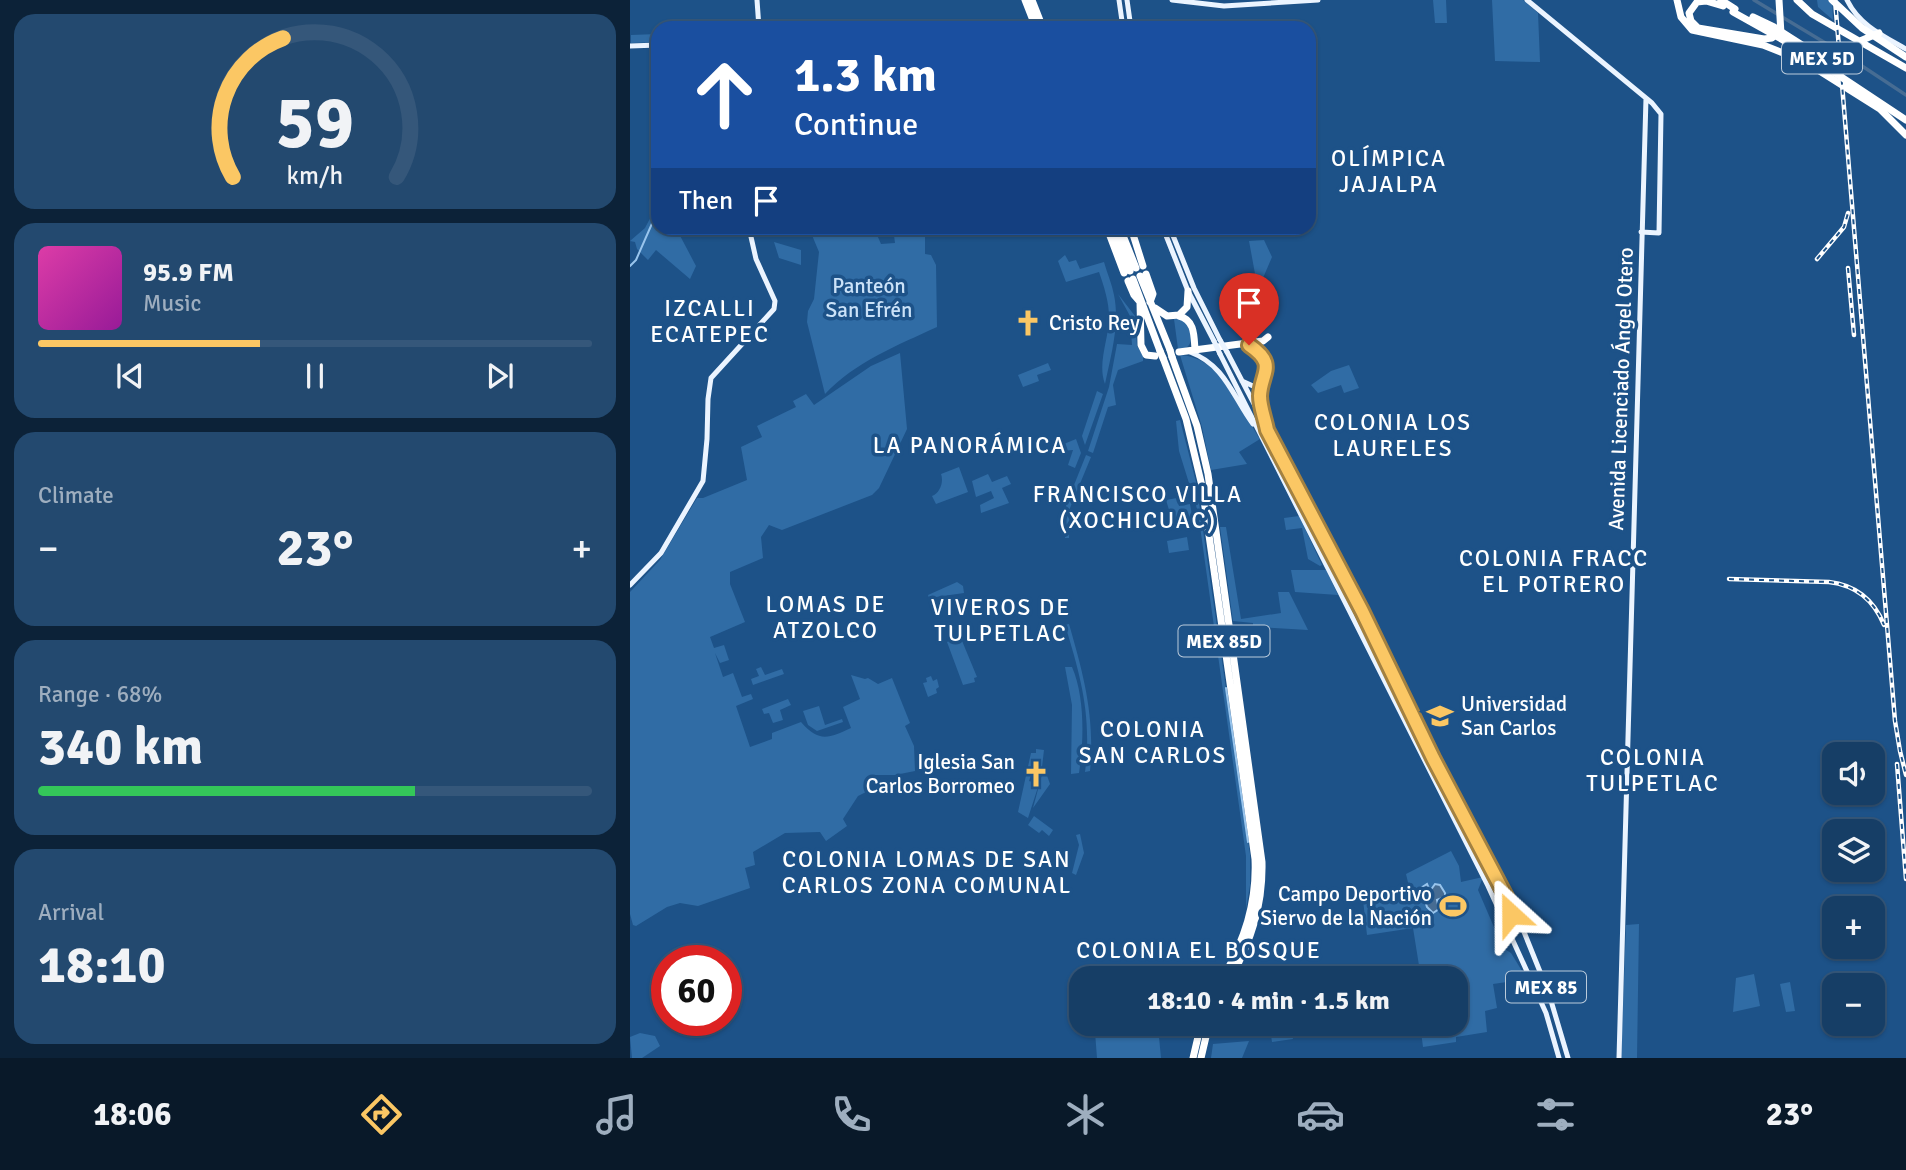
<!DOCTYPE html>
<html lang="en">
<head>
<meta charset="utf-8">
<style>
	:root { --surface:#163e66; --page:#23496f; --text:#f1f3f6; --muted:#9eaebf; --line:#35577a; --accent:#fbc764 }
	body { margin:0; font-family:Signika,sans-serif; background:var(--page); color:var(--text); height:100vh; display:flex; flex-direction:column; font-size:26px; white-space:nowrap }
	* { box-sizing:border-box; margin:0 }
	p { font-size:23px; color:var(--muted) }
	.icon { flex:none; width:38px; height:38px; fill:none; stroke:currentColor; stroke-width:2; stroke-linecap:round; stroke-linejoin:round }
	.map { position:relative; flex:1; overflow:hidden }
	.details { display:flex; flex-direction:column; gap:14px; padding:14px; background:#0c2238; width:630px }
	.details>* { flex:none }
	.top-card { position:absolute; left:21px; top:21px; width:665px; height:214px; border-radius:21px; box-shadow:0 2px 5px #0004,0 0 0 2px var(--line); background:#1a4fa0; color:#fff; overflow:hidden }
	.buttons { position:absolute; left:1192px; top:742px; display:grid; gap:14px }
	.buttons a { display:grid; place-items:center; width:63px; height:63px; border-radius:14px; background:var(--surface); box-shadow:0 2px 5px #0004,0 0 0 2px var(--line); font-size:35px }
	.speed { position:absolute; left:21px; top:945px; display:flex; gap:14px; font-size:35px; font-weight:700; text-align:center }
	.speed>* { display:grid; place-content:center; width:91px; height:91px; border-radius:50%; background:var(--surface); box-shadow:0 2px 5px #0004,0 0 0 2px var(--line); line-height:1 }
	.speed .limit { border:10px solid #d22; background:#fff; color:#111 }
	.pin { position:absolute; display:grid; place-items:center; width:60px; height:60px; color:#fff; margin:-72px -30px; border-radius:50% 50% 50% 0; rotate:-45deg; box-shadow:0 0 7px #0007 }
	.pin .icon { rotate:45deg }
	.me { position:absolute; width:77px; margin:-38px; rotate:336deg; stroke-linejoin:round; filter:drop-shadow(0 0 5px #0008) }
	.turn { display:flex; align-items:center; gap:24px; height:147px; padding:0 28px; font-size:32px }
	.turn .icon { width:91px; height:91px; stroke-width:2.5 }
	.turn b { display:block; font-size:49px; line-height:60px }
	.then { display:flex; align-items:center; height:66px; padding:0 28px; background:#0003; gap:14px; font-size:26px }
	.big { font-size:52px; font-weight:700; line-height:1.1 }
	.details .widget { flex:1; display:flex; flex-direction:column; justify-content:center; gap:10px; min-width:0; padding:0 24px; border-radius:21px; background:var(--page) }
	.details .dial { align-items:center; gap:0 }
	.dial svg { height:182px; overflow:visible; fill:none; stroke:var(--line); stroke-width:7; stroke-linecap:round; text-anchor:middle }
	.dial text { fill:var(--text); stroke:none }
	.song { display:flex; align-items:center; gap:21px }
	.cover { width:84px; height:84px; border-radius:10px; background:linear-gradient(135deg,hsl(320 70% 55%),hsl(300 70% 35%)) }
	.played { height:7px; border-radius:4px; background:linear-gradient(90deg,var(--accent) 40%,var(--line) 40%) }
	.keys { display:flex; justify-content:space-around; direction:ltr }
	.heat { display:flex; justify-content:space-between; align-items:center; font-size:38px; direction:ltr }
	.charge { height:10px; border-radius:5px; background:linear-gradient(90deg,#34c759 68%,var(--line) 0) }
	.trip { position:absolute; left:439px; top:966px; width:399px; height:70px; border-radius:21px; background:var(--surface); box-shadow:0 2px 5px #0004,0 0 0 2px var(--line); font-weight:700; line-height:70px; text-align:center }
	.menu { display:flex; height:112px; justify-content:space-around; align-items:center; background:#091929; color:var(--muted) }
	.menu .icon { width:49px; height:49px }
	.menu .current { color:var(--accent) }
	.menu b { font-size:32px; color:var(--text) }
	main { display:flex; flex:1; min-height:0 }
	.map>svg:first-child { display:block }
	.green { fill:#306ca5 }
	.water { fill:#466c93; stroke:#99c5ed; stroke-width:2 }
	.lines { fill:none; stroke-linecap:round; stroke-linejoin:round }
	.stream { stroke:#99c5ed; stroke-width:2 }
	.canal { stroke:#466c93; stroke-width:3.5 }
	.major { stroke:#ebf4ff; stroke-width:5 }
	.highway { stroke:#fff; stroke-width:7 }
	.rail-casing { stroke:#fff; stroke-width:4.5 }
	.rail { stroke:#1d5288; stroke-width:2; stroke-dasharray:5; stroke-linecap:butt }
	.major-bridge { stroke:#ebf4ff; stroke-width:5 }
	.highway-bridge { stroke:#fff; stroke-width:7 }
	.route-casing { stroke:#a38141; stroke-width:18 }
	.route { stroke:#fbc764; stroke-width:12 }
	.labels { text-anchor:middle; stroke-width:7; stroke-linejoin:round; paint-order:stroke }
	.shield { fill:#1d5288; stroke:#bbcbdb; stroke-width:2 }
	.shield-label { font-size:19px; font-weight:bold; fill:#fff }
	.park-label { font-size:21px; fill:#cbe2f8; stroke:#1d5288 }
	.poi-label { font-size:21px; fill:#fff; stroke:#1d5288; text-anchor:start }
	.street-label { font-size:21px; fill:#fff; stroke:#1d5288 }
	.neighbourhood-label { font-size:23px; letter-spacing:2px; fill:#fff; stroke:#1d5288 }
</style>
</head>
<body>
<main>
<section class="details">
<div class="widget dial"><svg viewBox="0 0 100 80">
<path d="M14 69A42 42 0 1 1 86 69"/>
<path d="M14 69A42 42 0 0 1 36 8" stroke="#fbc764"/>
<text x="50" y="56" font-size="32" font-weight="700">59</text>
<text x="50" y="72" font-size="11">km/h</text>
</svg></div>
<div class="widget">
<div class="song"><i class="cover"></i><div><b>95.9 FM</b><p>Music</p></div></div>
<div class="played"></div>
<div class="keys"><svg class="icon" aria-label="previous" viewBox="0 0 24 24"><path d="M18 5L8 12l10 7zM5 5v14"/></svg><svg class="icon" aria-label="pause" viewBox="0 0 24 24"><path d="M8 5v14M16 5v14"/></svg><svg class="icon" aria-label="next" viewBox="0 0 24 24"><path d="M6 5l10 7-10 7zM19 5v14"/></svg></div>
</div>
<div class="widget"><p>Climate</p>
<div class="heat"><a>−</a><b class="big">23°</b><a>+</a></div>
</div>
<div class="widget"><p>Range · 68%</p><b class="big">340 km</b><div class="charge"></div></div>
<div class="widget"><p>Arrival</p><b class="big">18:10</b></div>
</section>
<div class="map">
<svg width="1276" height="1058" viewBox="0 0 1276 1058">
	<rect width="100%" height="100%" fill="#1d5288"/>
	<path class="green" d="M803,0h13l1,23h-12z
		M862,0h31l15,13 2,49 -45,-1z
		M1187,0h15l1,20 -15,-13z
		M28,34v8l-27,1v-8z
		M25,209h3v19h18l20,38 -6,13 -34,-29 -8,10 -11,-11 -2,-7 -5,-1 15,-13z
		M179,228h29v2l5,-2h31l7,16 14,-1 -2,-15h32v26l6,1 5,10 1,62c-39,18 -82,35 -112,67l-18,-72 1,-11 6,-12 5,-47z
		M634,240l8,17 -9,21 -7,1 -7,-38z
		M144,242l27,8v15l-22,-7z
		M435,255l4,7 7,-2 4,9 24,-7c3,11 8,22 10,33 6,29 -3,61 -9,89 -8,-21 4,-45 4,-67 0,-16 -5,-30 -10,-45l-33,10 -8,-21z
		M488,294l17,22 2,30 6,9v6l-25,9 -5,15 3,20 -8,2 -15,46 -5,-2 21,-64 8,-43 15,1 -2,-29z
		M550,317l5,3 7,16c-2,10 -4,13 -14,13l-4,-30z
		M270,353l7,76 -28,59 -7,7 -90,35 -13,-5 -8,12 2,21 -33,14v12l15,38 -35,15 4,11 10,-3 5,15 -9,3 -5,-10 8,24 10,-4 9,24 9,-3 2,5 -17,7 14,41 22,-8v-6l29,-11c18,21 28,16 50,6l-8,-21 17,-8 -9,-24 14,4 3,-1 10,6 14,-6 18,45 -5,3 9,20 1,25 -20,4h-24l-1,15 -12,6 -15,23 4,7 -21,15 -6,-9 -35,1 -32,19 2,13 -10,3 5,20 -52,18 -18,-3 -13,4 -31,19 -3,-1 -3,-11v-322l30,-32 37,-62h6l44,-18 -6,-33 21,-10 -5,-11 39,-19 -3,-6 13,-7 8,11 57,-39z
		M550,355c43,3 59,52 80,84l-21,13 8,12 -36,6 -9,-43z
		M418,363l3,7 -14,5 2,6 -16,6 -5,-12z
		M719,365l10,23 -15,5 -3,-8 -23,8 -7,-8 20,-14z
		M467,391l6,3 -18,51 -3,-9z
		M550,420l16,62 54,372v31l-4,24v-53l-48,-344 -19,-61 -3,-30z
		M446,439l5,14 -6,15 -7,-3 5,-15 -12,1 -2,-5z
		M456,455l5,2 -21,51 -1,30h-4l1,-33z
		M329,467l9,25 -32,12 -4,-8c8,-3 12,-14 9,-22z
		M358,474l4,8 15,-6 4,8 -9,4 7,15 -28,10 -1,-8 14,-7 -3,-7 -15,6 -4,-16z
		M547,498l2,8 11,-2 3,16 -20,3 -7,-23z
		M669,516l23,49 -2,1 -12,-7 -6,-31 -16,2 -2,-12z
		M590,527h6l15,92 40,-6 -3,-21h11l19,38 -48,-3 -1,3 -6,-1v-6l-20,-2z
		M557,537l2,13 -20,3 -2,-12z
		M661,570h35l12,25 -43,-3z
		M327,582l6,4 1,7 -35,5 -1,-3z
		M439,624c15,52 26,93 21,147l-5,1c7,-55 -4,-95 -20,-147z
		M330,636l17,41 -3,1 1,4 -12,3 -16,-43z
		M131,667l4,8 17,-6 2,5 -31,11 -2,-6 8,-3 -3,-7z
		M435,667h7c13,30 12,74 7,106l-8,1 1,-69z
		M301,676l2,5 4,-2 2,8 -3,2 1,4 -9,4 -5,-14 4,-1 -1,-4z
		M158,699l3,6 -11,5 3,10 -10,3 -4,-10 -5,1 -2,-5z
		M189,706l6,19 17,-6 1,3 -26,9 -9,-6 -5,-14z
		M406,749l8,1 -2,17 -8,-1 -5,15 10,3 -11,34 -10,-6 13,-59h5z
		M414,767l6,17 -17,24z
		M404,816l19,14 -4,6 -7,-6 -3,3 -11,-8z
		M450,834l4,19 -8,22 -4,-2 7,-28 -3,-10z
		M821,851l8,15 2,16 22,-5 -5,13 25,58 8,5 16,26 -34,5 4,24 -12,3 2,21 -31,5v5l-33,5 -3,-23h36v-46h-35l-8,-50 -46,7 -4,-35 47,-9 -4,-17z
		M1009,924l-2,134h-16l5,-133z
		M1124,974l6,32 -27,6 3,-34z
		M1160,982l5,29 -9,1 -6,-28z
		M451,1010l1,14h31l2,11 48,-5v6l-4,1 2,21h-64l-2,-26 -16,1 -4,-22z
		M661,1026l2,13 -21,3 -2,-13z
		M10,1033l15,3 5,10 -18,12h-10l-2,-21z
		M619,1041l-7,17h-31l2,-14z"/>
	<path class="water" d="M797,884l3,7 5,-7 5,1 5,8v4l-8,3 2,9 -6,4 -6,-6 -6,-19z"/>
	<g class="lines">
		<path class="stream" d="M26,216l2,-3
			M0,266l6,-6 18,-41
			M596,688l22,154"/>
		<path class="canal" d="M1124,0l93,56 59,39"/>
		<path class="major" d="M127,0l2,28
			M489,0l4,28
			M497,0l4,28
			M542,0l52,6 94,-6
			M897,0l125,103 9,11 -2,119 -18,-1
			M1217,0c12,25 36,36 59,49
			M0,46l28,-1
			M533,228l25,63 26,50
			M540,228l24,60 26,52
			M616,344l12,8 8,13v10l-6,22 6,27
			M560,352c35,13 43,45 63,72
			M597,352l135,259 134,271 26,45 27,67 19,64
			M590,354l268,532 58,127 13,45
			M612,381l11,5 5,-2 4,-6
			M0,585l31,-32 42,-72 4,-42 1,-40 3,-21 63,-69 1,-8 -19,-42 -7,-31
			M989,1058l27,-960"/>
		<path class="highway" d="M395,0l11,28
			M402,0l11,28
			M1047,0l4,17 11,13 71,15 33,13
			M1091,0l14,9
			M1149,0l2,34 10,19 89,56 26,26
			M1167,0l15,14 94,54
			M1093,6l-17,-5 -9,1 -8,11 2,8 7,7 66,11 8,-1 6,-7
			M1230,41l19,-8
			M477,228l17,45
			M483,228l17,43
			M490,228l16,40
			M501,228l12,38
			M516,274l7,20 -3,8
			M510,276l30,74
			M503,279l27,72
			M498,281l6,14 6,7 1,43 5,10 9,1
			M525,308l12,8 12,-1 8,-8 1,-16
			M549,316c16,4 15,20 16,34
			M549,352l84,-11 5,-4
			M542,357l25,69 11,48 54,388c1,44 -11,78 -31,116
			M533,358l23,61 16,67 53,373c2,45 -11,81 -32,119
			M563,1058l8,-34
			M571,1058l8,-34"/>
		<g class="rail-casing">
			<path id="rail" d="M1205,0l60,721 5,30 6,24
				M1187,259l27,-32 4,-14
				M1218,268l6,67
				M1099,579l100,3c26,3 45,18 55,43
				M1267,764l9,115"/>
		</g>
		<use href="#rail" class="rail"/>
		<path class="major-bridge" d="M590,340l7,12
			M584,341l6,13"/>
		<path class="highway-bridge" d="M1202,0l30,28 44,29
			M1103,12l66,37 107,71
			M1123,17l21,10 53,34
			M540,350l2,7
			M530,351l3,7"/>
	</g>
	<g class="lines">
		<g class="route-casing">
			<path id="route" d="M619,345c29,20 12,27 11,51 0,11 5,23 7,34l95,181 71,147 80,152 -2,4"/>
		</g>
		<use href="#route" class="route"/>
	</g>
	<defs>
		<g id="church-bare" transform="scale(2.1)"><path d="M-1.2-6h2.4v3.5h3.3v2.4h-3.3V6h-2.4V-.1h-3.3v-2.4h3.3Z" fill="#fbc764" stroke="#1d5288" stroke-width="2.5" paint-order="stroke"/></g>
		<g id="university-bare" transform="scale(2.1)"><path d="M0-5L7-2L0 1L-7-2ZM-4 1L0 2.5L4 1V4Q0 6-4 4Z" fill="#fbc764" stroke="#1d5288" stroke-width="2.5" paint-order="stroke"/></g>
		<g id="stadium-bare" transform="scale(2.1)"><path d="M0-5a6.5 5 0 1 0 0 10a6.5 5 0 1 0 0-10ZM-3.5-1.8h7v3.6h-7Z" fill="#fbc764" stroke="#1d5288" stroke-width="2.5" paint-order="stroke"/></g>
	</defs>
	<g fill-rule="evenodd">
		<use href="#church-bare" x="398" y="323"/>
		<use href="#university-bare" x="810" y="716"/>
		<use href="#church-bare" x="406" y="774"/>
		<use href="#stadium-bare" x="823" y="906"/>
	</g>
	<g class="labels">
		<g class="shield">
			<rect x="1152" y="42.5" width="80" height="31" rx="5"/>
			<rect x="548.5" y="625.5" width="91" height="31" rx="5"/>
			<rect x="876" y="971.5" width="80" height="31" rx="5"/>
		</g>
		<g class="shield-label">
			<text x="1192" y="65">MEX 5D</text>
			<text x="594" y="648">MEX 85D</text>
			<text x="916" y="994">MEX 85</text>
		</g>
		<g class="park-label">
			<text x="239" y="293">Panteón<tspan x="239" dy="24">San Efrén</tspan></text>
		</g>
		<g class="poi-label">
			<text x="419" y="330">Cristo Rey</text>
			<text x="831" y="711">Universidad<tspan x="831" dy="24">San Carlos</tspan></text>
			<text x="385" y="769" text-anchor="end">Iglesia San<tspan x="385" dy="24">Carlos Borromeo</tspan></text>
			<text x="802" y="901" text-anchor="end">Campo Deportivo<tspan x="802" dy="24">Siervo de la Nación</tspan></text>
		</g>
		<g class="street-label">
			<text transform="translate(991 389) rotate(-88)" y="7">Avenida Licenciado Ángel Otero</text>
		</g>
		<g class="neighbourhood-label">
			<text x="759" y="166">OLÍMPICA<tspan x="759" dy="26">JAJALPA</tspan></text>
			<text x="80" y="316">IZCALLI<tspan x="80" dy="26">ECATEPEC</tspan></text>
			<text x="763" y="430">COLONIA LOS<tspan x="763" dy="26">LAURELES</tspan></text>
			<text x="340" y="453">LA PANORÁMICA</text>
			<text x="508" y="502">FRANCISCO VILLA<tspan x="508" dy="26">(XOCHICUAC)</tspan></text>
			<text x="924" y="566">COLONIA FRACC<tspan x="924" dy="26">EL POTRERO</tspan></text>
			<text x="196" y="612">LOMAS DE<tspan x="196" dy="26">ATZOLCO</tspan></text>
			<text x="371" y="615">VIVEROS DE<tspan x="371" dy="26">TULPETLAC</tspan></text>
			<text x="523" y="737">COLONIA<tspan x="523" dy="26">SAN CARLOS</tspan></text>
			<text x="1023" y="765">COLONIA<tspan x="1023" dy="26">TULPETLAC</tspan></text>
			<text x="297" y="867">COLONIA LOMAS DE SAN<tspan x="297" dy="26">CARLOS ZONA COMUNAL</tspan></text>
			<text x="569" y="958">COLONIA EL BOSQUE</text>
		</g>
	</g>
</svg>
<div class="buttons">
<a><svg class="icon" aria-label="sound" viewBox="0 0 24 24"><path d="M4 9h4l5-4v14l-5-4H4zM17 9q2 3 0 6"/></svg></a>
<a><svg class="icon" aria-label="layers" viewBox="0 0 24 24"><path d="M12 4l9 5-9 5-9-5zM3 14l9 5 9-5"/></svg></a>
<a>+</a>
<a>−</a>
</div>
<div class="speed"><div class="limit">60</div></div>
<div class="pin" style="left:619px;top:345px;background:#d93025"><svg class="icon" aria-label="arrive" viewBox="0 0 24 24"><path d="M6 21V4h12l-3 4 3 4H6"/></svg></div>
<svg class="me" style="left:881px;top:914px" viewBox="-20 -20 40 40"><path d="M0-17L14 15 0 8-14 15z" fill="#fbc764" stroke="#fff" stroke-width="4"/></svg>
<div class="trip">18:10 · 4 min · 1.5 km</div>
<div class="top-card">
<div class="turn"><svg class="icon" aria-label="ahead" viewBox="0 0 24 24"><path d="M12 20V5M6 11l6-6 6 6"/></svg><div><b>1.3 km</b>Continue</div></div>
<div class="then">Then<svg class="icon" aria-label="arrive" viewBox="0 0 24 24"><path d="M6 21V4h12l-3 4 3 4H6"/></svg></div>
</div>
</div>
</main>
<nav class="menu">
<b>18:06</b>
<svg class="icon current" aria-label="directions" viewBox="0 0 24 24"><path d="M12 3l9 9-9 9-9-9zM9 14v-3h6M13 9l2 2-2 2"/></svg>
<svg class="icon" aria-label="music" viewBox="0 0 24 24"><path d="M9 18V5l10-2v13"/><circle cx="6" cy="18" r="3"/><circle cx="16" cy="16" r="3"/></svg>
<svg class="icon" aria-label="phone" viewBox="0 0 24 24"><path d="M5 4h4l2 5-3 2q2 4 5 5l2-3 5 2v4C11 20 4 13 5 4z"/></svg>
<svg class="icon" aria-label="climate" viewBox="0 0 24 24"><path d="M12 3v18M4 7l16 10M4 17L20 7"/></svg>
<svg class="icon" aria-label="car" viewBox="0 0 24 24"><path d="M5 17H2v-5l4-1 3-4h7l3 4 3 1v5h-3M9 17h6M6 11h13"/><circle cx="7" cy="17" r="2"/><circle cx="17" cy="17" r="2"/></svg>
<svg class="icon" aria-label="filters" viewBox="0 0 24 24"><path d="M4 7h16M4 17h16"/><circle cx="9" cy="7" r="2"/><circle cx="15" cy="17" r="2"/></svg>
<b>23°</b>
</nav>
</body>
</html>
